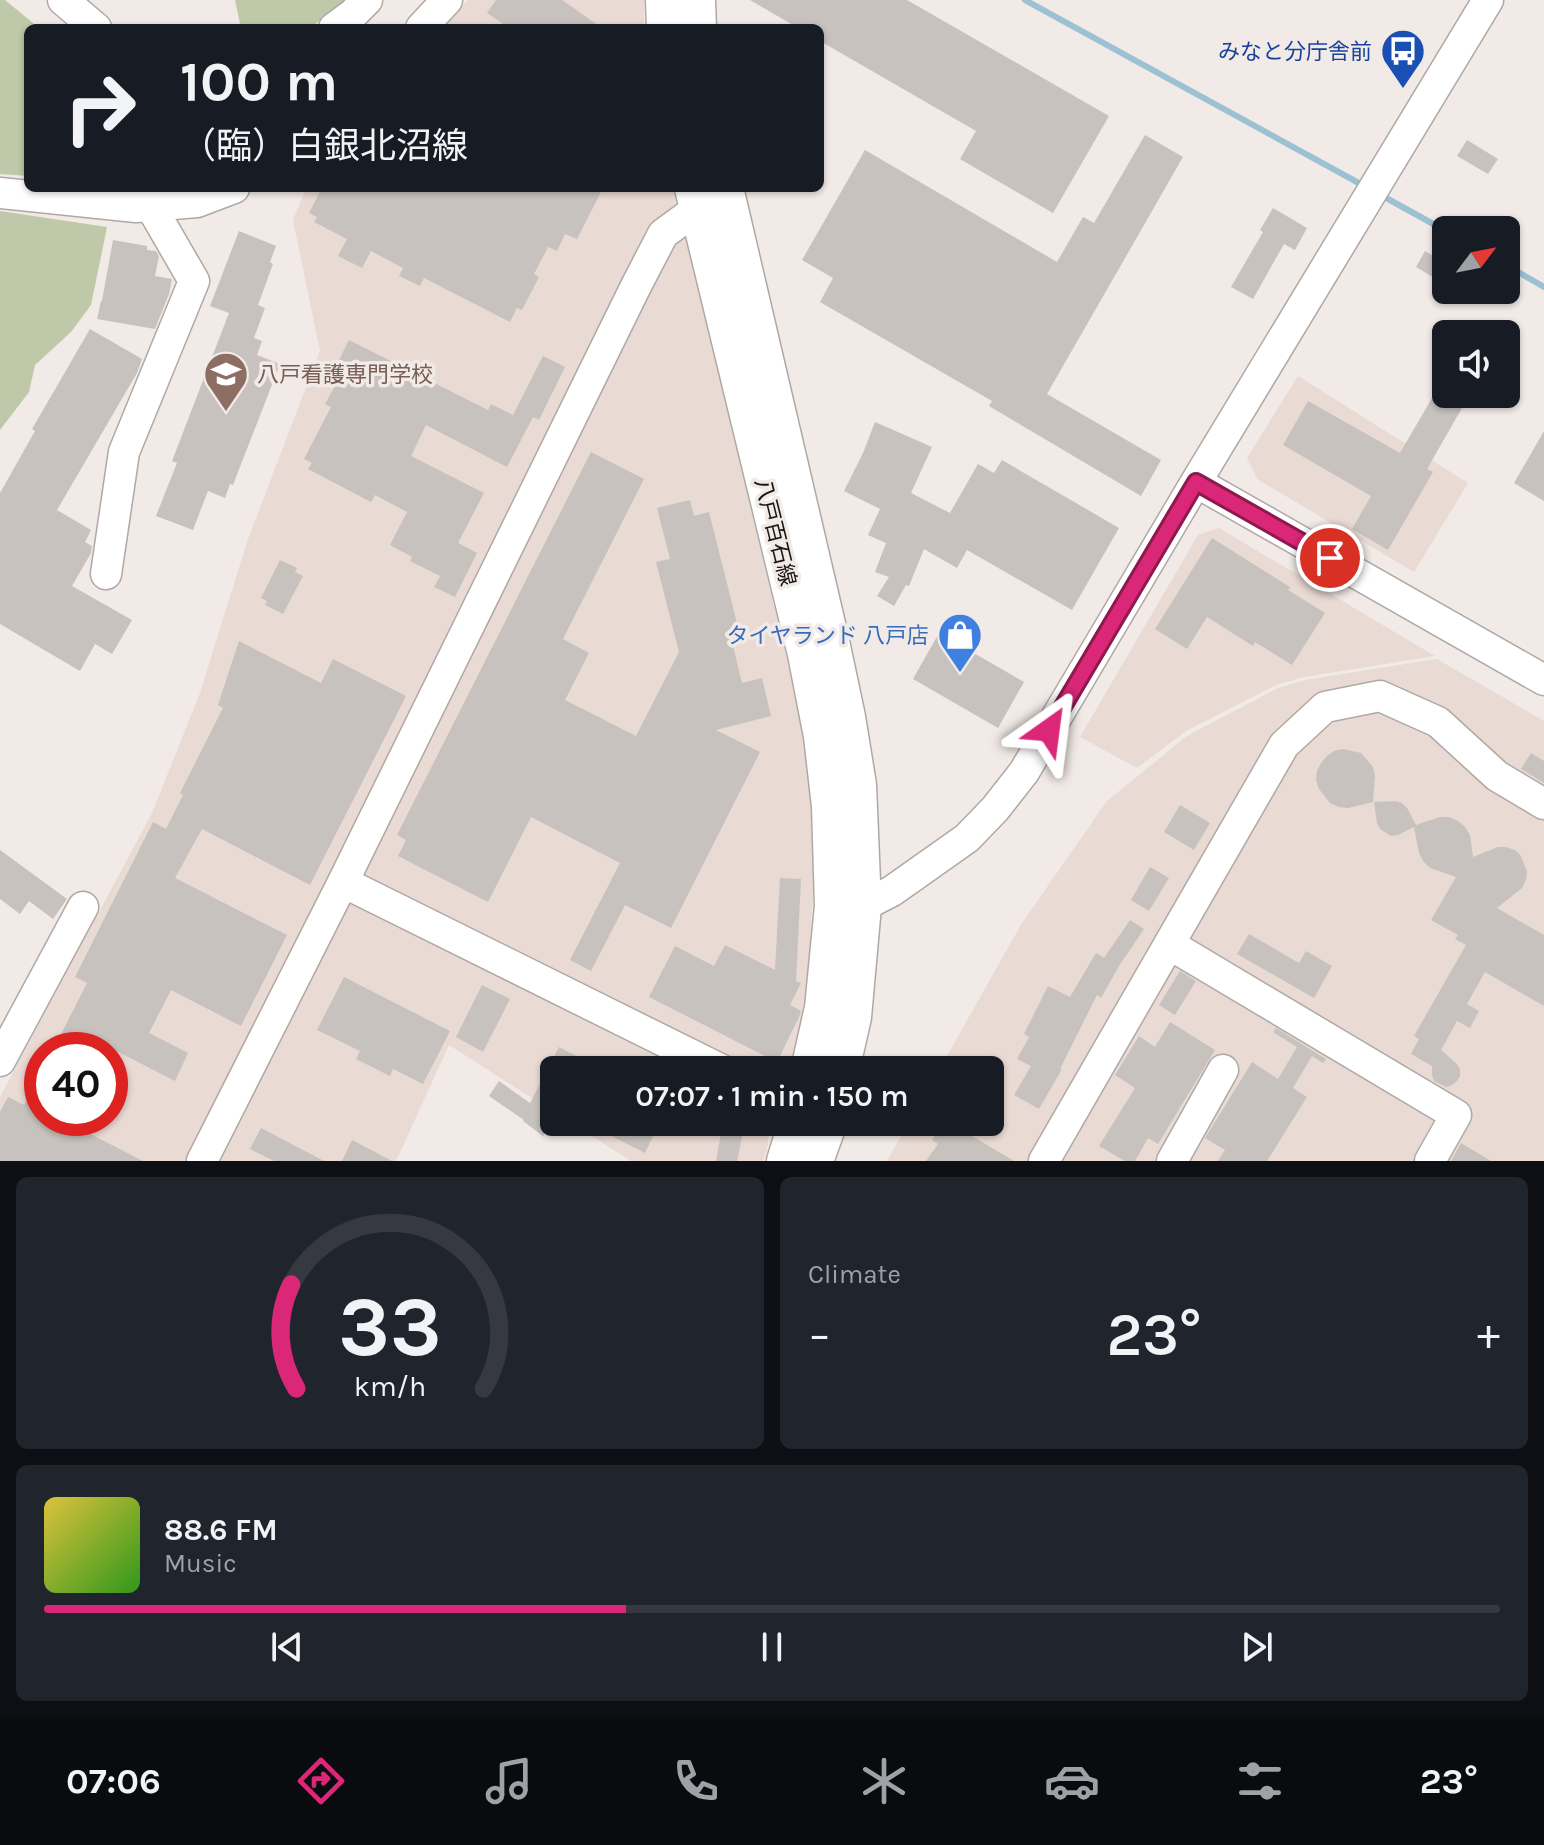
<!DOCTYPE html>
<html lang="en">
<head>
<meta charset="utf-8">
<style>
	:root { --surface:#171b24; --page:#20242c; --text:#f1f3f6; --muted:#9ea1a6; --line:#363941; --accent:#db2777 }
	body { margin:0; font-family:Karla,"Noto Sans JP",sans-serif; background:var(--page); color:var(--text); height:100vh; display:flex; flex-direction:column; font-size:30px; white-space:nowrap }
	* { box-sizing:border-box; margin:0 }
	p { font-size:26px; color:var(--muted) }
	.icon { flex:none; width:44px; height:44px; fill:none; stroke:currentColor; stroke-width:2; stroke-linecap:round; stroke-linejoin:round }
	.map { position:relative; height:1161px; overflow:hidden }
	.details { display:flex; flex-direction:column; gap:16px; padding:16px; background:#0d0f14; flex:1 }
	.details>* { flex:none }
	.banner { position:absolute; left:24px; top:24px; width:800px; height:168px; border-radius:12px; box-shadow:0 2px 6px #0004; background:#171b24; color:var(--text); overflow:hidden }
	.needle { width:52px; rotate:58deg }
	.controls { position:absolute; left:1432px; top:216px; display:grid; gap:16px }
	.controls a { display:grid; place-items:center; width:88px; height:88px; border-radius:12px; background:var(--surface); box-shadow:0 2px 6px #0004; font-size:40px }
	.speed { position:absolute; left:24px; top:1032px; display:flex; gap:16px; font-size:40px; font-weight:700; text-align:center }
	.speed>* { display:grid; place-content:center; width:104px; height:104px; border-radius:50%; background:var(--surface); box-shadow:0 2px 6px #0004; line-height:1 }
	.speed .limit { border:12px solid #d22; background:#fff; color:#111 }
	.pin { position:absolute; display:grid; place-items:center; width:68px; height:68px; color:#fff; margin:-34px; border:4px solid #fff; border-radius:50%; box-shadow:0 2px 8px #0007 }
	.me { position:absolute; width:88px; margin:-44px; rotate:31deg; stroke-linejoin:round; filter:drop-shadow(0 0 6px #0008) }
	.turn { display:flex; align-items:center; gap:28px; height:168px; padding:0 24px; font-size:36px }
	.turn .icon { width:104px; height:104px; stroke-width:2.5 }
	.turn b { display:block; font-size:56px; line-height:68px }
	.big { font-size:60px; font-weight:600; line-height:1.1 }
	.details .card { flex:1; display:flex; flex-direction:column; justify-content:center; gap:12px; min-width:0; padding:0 28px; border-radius:12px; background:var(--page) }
	.details .dial { align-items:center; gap:0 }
	.dial svg { height:208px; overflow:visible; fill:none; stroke:var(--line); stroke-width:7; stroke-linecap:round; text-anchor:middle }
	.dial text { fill:var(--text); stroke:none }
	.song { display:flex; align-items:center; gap:24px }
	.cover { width:96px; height:96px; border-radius:12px; background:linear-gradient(135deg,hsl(50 70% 55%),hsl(110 70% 35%)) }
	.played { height:8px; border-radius:4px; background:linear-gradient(90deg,var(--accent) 40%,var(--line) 40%) }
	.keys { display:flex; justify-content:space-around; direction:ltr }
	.heat { display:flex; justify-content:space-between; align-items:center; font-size:44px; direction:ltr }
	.details .tiles { flex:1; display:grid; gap:16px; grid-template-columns:1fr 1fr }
	.card:last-child { grid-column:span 2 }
	.trip { position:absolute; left:540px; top:1056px; width:464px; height:80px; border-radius:12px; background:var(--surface); box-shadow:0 2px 6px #0004; font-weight:600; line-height:80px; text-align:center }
	.tabs { display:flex; height:128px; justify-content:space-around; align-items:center; background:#090b0e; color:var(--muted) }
	.tabs .icon { width:56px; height:56px }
	.tabs .current { color:var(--accent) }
	.tabs b { font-size:36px; color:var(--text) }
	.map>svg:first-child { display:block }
	.built { fill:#e9dad3; fill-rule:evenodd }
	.green { fill:#bfc8a8 }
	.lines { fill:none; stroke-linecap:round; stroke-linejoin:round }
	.stream { stroke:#9bc1d3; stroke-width:6 }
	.building { fill:#c7c2bd }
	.minor-casing { stroke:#afa8a5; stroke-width:33 }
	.major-casing { stroke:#afa8a5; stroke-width:39 }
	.minor { stroke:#fff; stroke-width:30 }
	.major { stroke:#fff; stroke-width:36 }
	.route-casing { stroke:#8e194d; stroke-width:20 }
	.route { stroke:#db2777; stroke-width:14 }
	.labels { text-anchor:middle; stroke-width:7; stroke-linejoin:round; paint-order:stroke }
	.transit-label { font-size:22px; fill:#164399; stroke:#f1eae6; text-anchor:end }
	.education-label { font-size:22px; fill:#785e54; stroke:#f1eae6; text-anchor:start }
	.street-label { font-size:22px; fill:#181514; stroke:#f1eae6 }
	.shop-label { font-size:22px; fill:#366cbe; stroke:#f1eae6; text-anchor:end }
</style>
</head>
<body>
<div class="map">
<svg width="1544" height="1161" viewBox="0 0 1544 1161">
	<rect width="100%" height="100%" fill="#f1eae6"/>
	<path class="built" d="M468,0h176v28h-201z
		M306,188h368l115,480 11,54 8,48 5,63v64l-6,85 -12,75 -8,8 -2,5h-231v42l-105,-67 -53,116h-396v-64l152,-284 48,-120 48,-154 72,-188 -27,-131zM42,1050h68v68h-68z
		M1298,376l170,107 -54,89 -157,-93 -10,-21z
		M1219,528l216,128 -131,21 -28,8 -90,46 -49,37 -57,-31 118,-202z
		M1437,659l107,62v440h-657l22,-39h81v-52h-51l83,-147 85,-122 80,-65 91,-48 27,-8z
		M570,1122h199l-1,23 -5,16h-132z"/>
	<path class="green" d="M0,0h5l34,28h-11v148l-28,-2z
		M235,0h111l-35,27 -4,1h-66z
		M0,211l107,16 -16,78 -20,27 -36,33 -6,27 -29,38z"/>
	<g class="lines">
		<path class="stream" d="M1025,0l341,187
			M1379,194l67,37
			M1506,265l38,22"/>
	</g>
	<path class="building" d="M496,0h66l40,28h-93l-22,-15z
		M750,0h157l202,116 -56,97 -93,-54 16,-28 -156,-90v-13h-22z
		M1145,135l38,22 -136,237 114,66 -20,36 -152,-90 3,-5 -172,-99 13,-24 -31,-18 63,-110 192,112 26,-45 11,6z
		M1467,140l31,19 -10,15 -31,-18z
		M322,188h281l-26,51 -12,-5 -8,17 -9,-4 -14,27 5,3 -17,33 -5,-2 -7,14 -86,-44 -4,8 -21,-10 4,-8 -32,-17 -9,17 -24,-12 9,-17 -33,-17 3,-5 -8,-4z
		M1273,208l34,20 -12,22 -11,-6 -31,55 -22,-12 32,-55 -3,-2z
		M239,231l37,15 -6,16 3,2 -15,41 7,3 -11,30 8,3 -5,14 23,9 -47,121 -3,-1 -5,14 -17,-7 -15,39 -37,-14 21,-53 -5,-2 57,-148 -19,-7z
		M113,240l34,6v4l9,1 3,5 -4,20 17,3 -3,15 -14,35 -58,-10 4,-18h1z
		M1425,251l21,13v21l-30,-18z
		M90,329l52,30 -5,14 -80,137 34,20 -6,12 7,4 -1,7 -19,33 60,34 -20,34 -17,-10 -15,27 -80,-47v-131l35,-62 -3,-2z
		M349,340l139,70 3,-6 22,11 30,-59 22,11 -26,53 -6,-3 -26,50 -81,-42 -15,31 73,37 -26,50 19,10 -22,44 -21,-10 6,-11 -30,-15 2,-4 -22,-12 17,-33 -32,-17 -4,7 -63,-33 4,-6 -8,-4 27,-52 -6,-3 13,-24 -7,-4z
		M1439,386l7,4v4h8l12,7 -39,68 6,3 -45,78 -36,-21 19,-33 -88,-51 25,-44 92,52z
		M875,422l57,25 -21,46 39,20 28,-49 16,9 8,-13 117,68 -47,82 -105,-60 -10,18 -33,-19 -15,37 -3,-1 -12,21 -17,-10 12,-19 -14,-5 11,-29 -18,-8 12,-26 -36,-18 19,-38z
		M1544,431v70l-30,-18z
		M591,452l53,27 -81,160 26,14 -24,47 71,36 43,-84 -23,-90 14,-3 -13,-51 33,-8 4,16 15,-4 29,115 -9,2 13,54 20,-5 9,38 -55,14 44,22 -89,176 -46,-23 -34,66 -21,-11 50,-97 -89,-46 -43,85 -90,-46 8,-16 -9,-5z
		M1212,538l78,49 -2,3 37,23 -33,52 -37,-23 -2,4 -46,-29 -20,32 -32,-20z
		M280,560l17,8 -2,4 8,4 -20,38 -18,-9 2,-4 -6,-3z
		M939,633l85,49 -26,46 -85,-49z
		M239,641l82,42 12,-24 73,37 -96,189 -108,-56 -27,49 112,57 -46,91 -70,-36 -22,43 39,20 -13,28 -78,-40 -4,9h-40l34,-67 -12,-6 78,-155 13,7 17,-34 -3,-2 43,-85 -5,-3z
		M1343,749l18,4 12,14 2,9 -2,26 -25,6 -9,-1 -9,-4 -11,-14 -3,-9 1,-9 4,-8 6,-7 7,-5z
		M1531,753l13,8v22l-23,-14z
		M1395,801l7,2 5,5 9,17 24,-8h9l9,4 7,6 5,8 3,22 25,-10h8l9,3 6,6 6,16 -1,8 -4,8 -25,20 47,27v71l-59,-34 -18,32 12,7 -9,17 -13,-7 -16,29 16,14 3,5v7l-3,5 -5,4 -6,2 -12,-6 -2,-6v-9l-21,-12 8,-15 -5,-3 52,-91 -11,-6 3,-4 -27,-15 25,-43 -26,-9 -7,-7 -4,-8 -5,-26 -16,8 -7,1 -11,-7 -3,-6 -3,-21z
		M1180,805l30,18 -16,27 -30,-18z
		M0,850l67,49 -14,20 -24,-18 -9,13 -20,-15z
		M1150,867l19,11 -20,33 -18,-11z
		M780,878l21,1 -5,102 5,2 -11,22 11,6 -2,6 -22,45 -128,-65 26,-51 39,20 11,-21 50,25z
		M1130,920l14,9 -25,37 -18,32 -4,-3 -37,74h2l-23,40 -25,-14 17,-29 -14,-7 12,-22 -5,-3 24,-48 22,11 26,-44 8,5z
		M1249,934l50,29 7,-12 26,15 -18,32 -77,-44z
		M1180,971l16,10 -21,34 -16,-10z
		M344,977l106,54 -27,53 -30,-15 -3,7 -34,-17 4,-8 -43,-21z
		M482,985l28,14 -27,53 -27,-15z
		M1170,1022l45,28 -57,94 -10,-6 -13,23h-10l-26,-15 36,-58 -20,-13 24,-39 16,11z
		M1276,1028l50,31 -3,4 -11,-7 -19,32 14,9 -40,64h-49l7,-11 -20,-12 47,-76 26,17 19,-32 -24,-15z
		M559,1047l44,23h-49v51l-11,15 -20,-15 1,-1 -35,-24 10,-15 31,22z
		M42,1071v47h34l-3,7 70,36h-143v-49l8,-15 16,8z
		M584,1122h76l-15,31z
		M723,1122h22l-8,39h-21z
		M943,1122l18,10 1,-2 52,31h-88l12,-17 -6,-4z
		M261,1128l63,33h-50l-24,-12z
		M352,1140l40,21h-50z
		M1461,1143l30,18h-40z"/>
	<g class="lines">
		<g class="minor-casing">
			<path id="minor" d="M63,0l33,28
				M334,28l19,-14 14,-14
				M421,28l26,-28
				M0,193l136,14 61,-5 37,-14
				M1196,482l348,198
				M106,574l18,-122 70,-171 -44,-76
				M343,882l379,188
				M843,906h20l29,-15 75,-53 28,-29 29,-37 172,-290 292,-482
				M1169,944l287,171 -26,46
				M0,1061l83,-154
				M202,1161l141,-279 293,-596 27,-52 34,-25 20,-4
				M1044,1161l240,-416 41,-38 55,-11 58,26 59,54 47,28
				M1172,1161l51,-91"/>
		</g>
		<g class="major-casing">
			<path id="major" d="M664,0l1,28
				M697,0l1,28
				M693,188l113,466 16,82 8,70 3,100 -10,102 -14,62
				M725,188l105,449 17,80 11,68 5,121 -10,111 -12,53
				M785,1161l12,-39
				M815,1161l14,-39"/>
		</g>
		<use href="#minor" class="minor"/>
		<use href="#major" class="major"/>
	</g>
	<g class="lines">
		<g class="route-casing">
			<path id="route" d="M1049,730l147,-248 134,76"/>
		</g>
		<use href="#route" class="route"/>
	</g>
	<defs>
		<g id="bus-pin" transform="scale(2.3)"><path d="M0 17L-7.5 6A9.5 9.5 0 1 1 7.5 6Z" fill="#1a4fb4" stroke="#f1eae6"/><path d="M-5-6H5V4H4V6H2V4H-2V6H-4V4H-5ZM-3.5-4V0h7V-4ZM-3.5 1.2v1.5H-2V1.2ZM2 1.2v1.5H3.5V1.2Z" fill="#fff"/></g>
		<g id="university-pin" transform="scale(2.3)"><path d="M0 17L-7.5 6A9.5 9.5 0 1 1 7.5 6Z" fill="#8d6e63" stroke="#f1eae6"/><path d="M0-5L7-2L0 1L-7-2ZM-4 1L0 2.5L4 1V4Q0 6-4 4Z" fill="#fff"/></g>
		<g id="shop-pin" transform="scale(2.3)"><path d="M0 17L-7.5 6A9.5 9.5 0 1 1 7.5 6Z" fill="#3f7fe0" stroke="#f1eae6"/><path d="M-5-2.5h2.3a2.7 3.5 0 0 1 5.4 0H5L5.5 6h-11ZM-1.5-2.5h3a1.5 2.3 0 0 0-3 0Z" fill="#fff"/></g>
	</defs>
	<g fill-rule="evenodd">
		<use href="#bus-pin" x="1403" y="51"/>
		<use href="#university-pin" x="226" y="374"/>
		<use href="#shop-pin" x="960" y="635"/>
	</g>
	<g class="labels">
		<g class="transit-label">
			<text x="1372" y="59">みなと分庁舎前</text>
		</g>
		<g class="education-label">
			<text x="257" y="382">八戸看護専門学校</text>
		</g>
		<g class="street-label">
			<text transform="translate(776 532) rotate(76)" y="8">八戸百石線</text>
		</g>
		<g class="shop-label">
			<text x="929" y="643">タイヤランド 八戸店</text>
		</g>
	</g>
</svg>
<div class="controls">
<a><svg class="needle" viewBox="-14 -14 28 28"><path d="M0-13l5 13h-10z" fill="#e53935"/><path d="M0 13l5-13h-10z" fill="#9ea1a6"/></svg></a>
<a><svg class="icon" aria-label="sound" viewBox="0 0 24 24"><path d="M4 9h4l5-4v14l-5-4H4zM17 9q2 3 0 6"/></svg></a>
</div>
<div class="speed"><div class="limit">40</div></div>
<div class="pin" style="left:1330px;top:558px;background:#d93025"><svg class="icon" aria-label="arrive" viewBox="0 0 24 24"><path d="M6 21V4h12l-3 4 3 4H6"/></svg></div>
<svg class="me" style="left:1049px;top:730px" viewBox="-20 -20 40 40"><path d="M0-17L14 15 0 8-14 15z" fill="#db2777" stroke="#fff" stroke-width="4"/></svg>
<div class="trip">07:07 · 1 min · 150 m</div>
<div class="banner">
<div class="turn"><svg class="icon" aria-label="right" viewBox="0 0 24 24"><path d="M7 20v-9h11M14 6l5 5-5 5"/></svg><div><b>100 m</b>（臨）白銀北沼線</div></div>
</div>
</div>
<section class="details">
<div class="tiles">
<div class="card dial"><svg viewBox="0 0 100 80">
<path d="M14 69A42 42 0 1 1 86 69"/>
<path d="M14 69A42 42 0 0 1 12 29" stroke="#db2777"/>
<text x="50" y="56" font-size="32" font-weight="700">33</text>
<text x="50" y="72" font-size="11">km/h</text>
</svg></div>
<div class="card"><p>Climate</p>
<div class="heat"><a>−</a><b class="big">23°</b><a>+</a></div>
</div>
<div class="card">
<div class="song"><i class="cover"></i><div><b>88.6 FM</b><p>Music</p></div></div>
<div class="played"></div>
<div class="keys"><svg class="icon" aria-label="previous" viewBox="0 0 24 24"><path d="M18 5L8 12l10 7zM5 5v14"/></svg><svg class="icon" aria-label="pause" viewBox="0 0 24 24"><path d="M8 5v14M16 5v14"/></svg><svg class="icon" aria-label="next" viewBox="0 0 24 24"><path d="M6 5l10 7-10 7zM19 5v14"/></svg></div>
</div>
</div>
</section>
<nav class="tabs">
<b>07:06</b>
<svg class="icon current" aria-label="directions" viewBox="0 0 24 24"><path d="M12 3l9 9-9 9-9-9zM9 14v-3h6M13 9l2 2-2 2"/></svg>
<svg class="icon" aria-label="music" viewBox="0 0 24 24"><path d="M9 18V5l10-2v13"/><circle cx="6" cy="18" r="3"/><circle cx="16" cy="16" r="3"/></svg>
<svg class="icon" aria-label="phone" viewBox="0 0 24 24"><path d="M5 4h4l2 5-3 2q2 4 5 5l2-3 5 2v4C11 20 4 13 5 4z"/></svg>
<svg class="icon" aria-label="climate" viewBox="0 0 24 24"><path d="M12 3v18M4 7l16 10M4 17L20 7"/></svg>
<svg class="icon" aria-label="car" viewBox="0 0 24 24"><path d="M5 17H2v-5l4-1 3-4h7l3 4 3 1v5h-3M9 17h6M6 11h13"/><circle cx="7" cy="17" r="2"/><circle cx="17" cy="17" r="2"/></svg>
<svg class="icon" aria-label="filters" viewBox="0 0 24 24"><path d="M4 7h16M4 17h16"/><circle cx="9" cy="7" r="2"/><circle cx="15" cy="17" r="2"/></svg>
<b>23°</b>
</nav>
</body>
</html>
